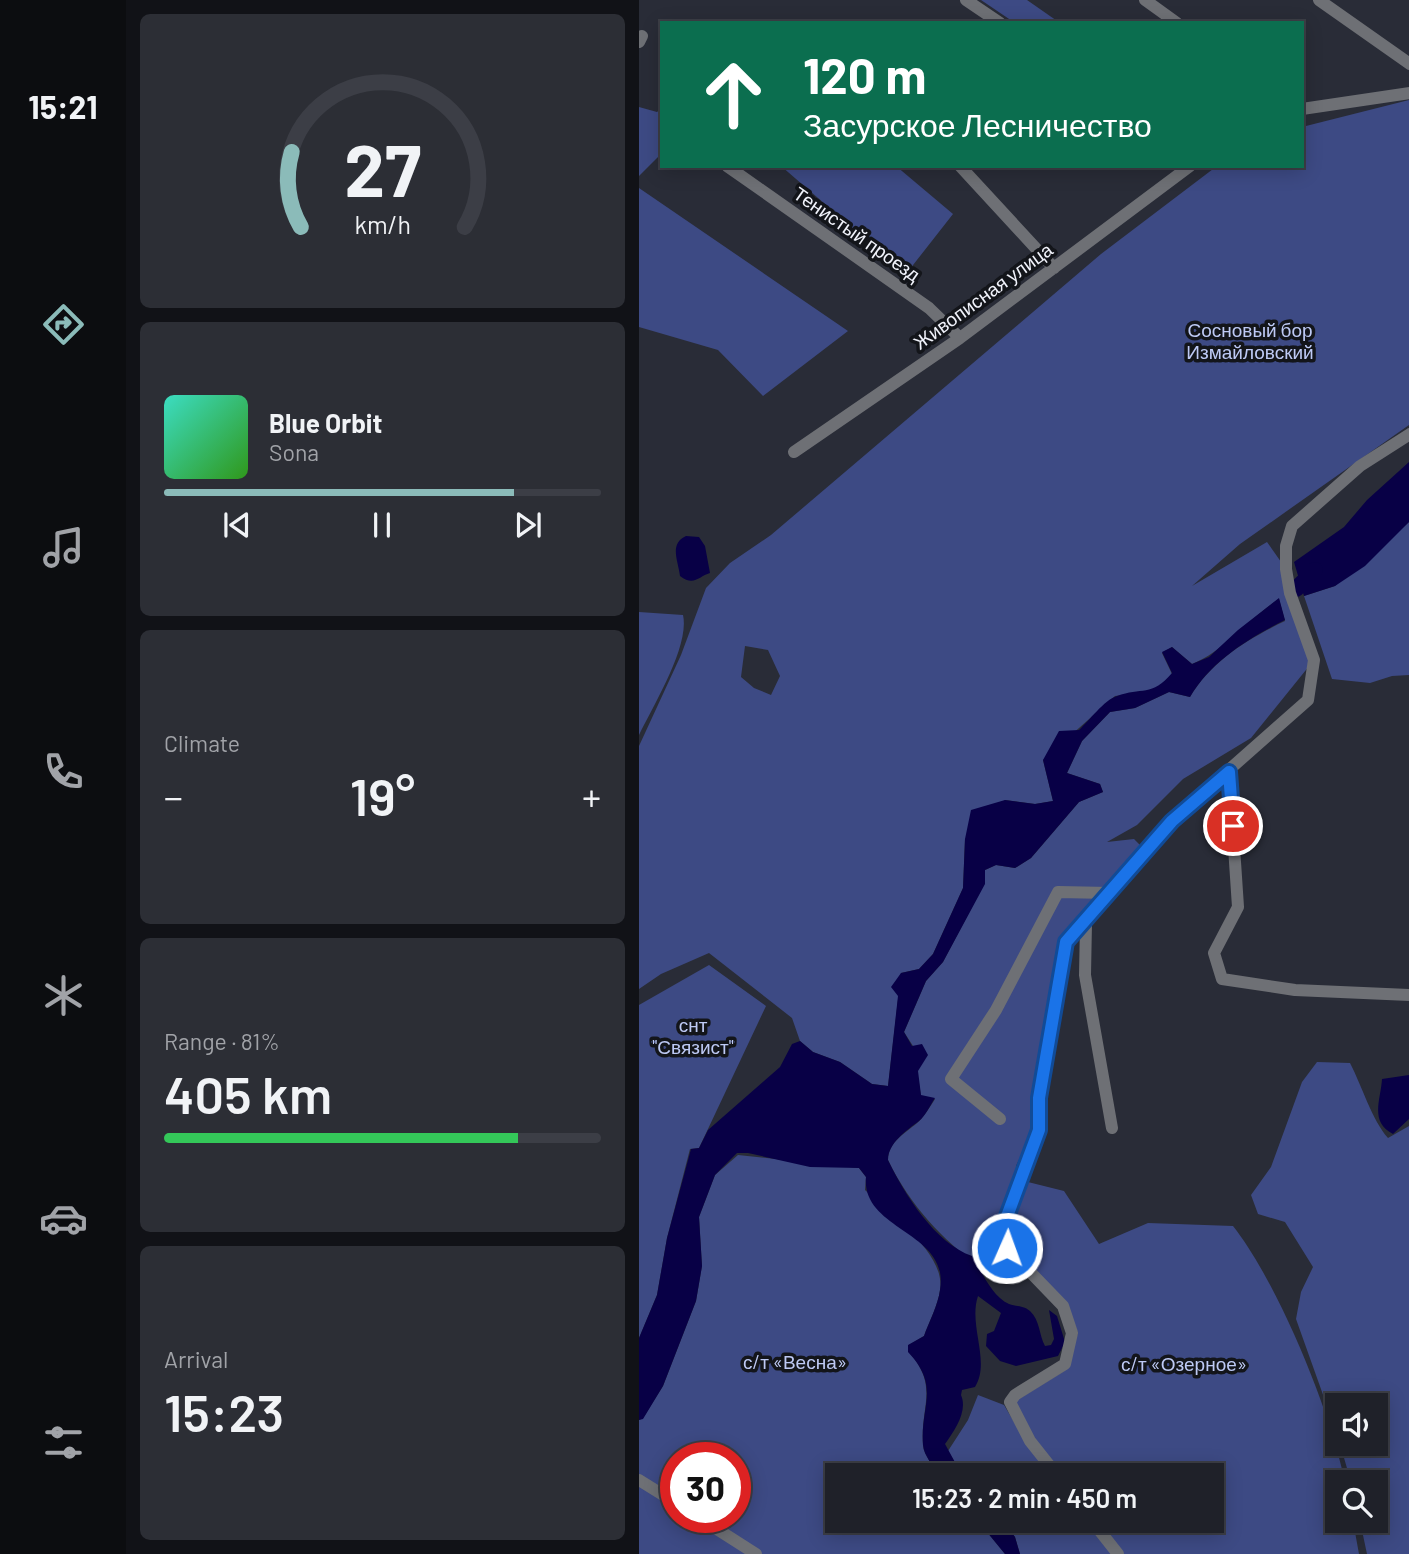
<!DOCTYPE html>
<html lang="en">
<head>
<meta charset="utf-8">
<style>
	:root { --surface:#1f2129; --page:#2c2e35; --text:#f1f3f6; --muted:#a1a3a8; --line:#3c3e46; --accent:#8bbbb9 }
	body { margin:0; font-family:Barlow,sans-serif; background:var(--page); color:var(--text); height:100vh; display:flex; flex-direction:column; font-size:26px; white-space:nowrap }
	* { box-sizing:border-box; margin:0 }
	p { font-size:23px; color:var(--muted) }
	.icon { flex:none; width:38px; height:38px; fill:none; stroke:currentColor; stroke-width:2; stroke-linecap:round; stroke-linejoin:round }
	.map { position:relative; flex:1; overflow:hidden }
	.drawer { display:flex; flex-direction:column; gap:14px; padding:14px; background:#111217; width:513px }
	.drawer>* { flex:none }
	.top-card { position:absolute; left:21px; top:21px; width:644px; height:147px; border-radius:0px; box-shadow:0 4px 18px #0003,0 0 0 2px var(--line); background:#0b6e4f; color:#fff; overflow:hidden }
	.tools { position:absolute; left:686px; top:1393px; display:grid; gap:14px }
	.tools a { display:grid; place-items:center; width:63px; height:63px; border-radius:0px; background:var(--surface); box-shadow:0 4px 18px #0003,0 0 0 2px var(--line); font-size:35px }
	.speed { position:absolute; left:21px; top:1442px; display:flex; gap:14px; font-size:35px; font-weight:700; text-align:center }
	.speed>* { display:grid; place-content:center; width:91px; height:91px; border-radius:50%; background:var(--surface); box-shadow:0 4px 18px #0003,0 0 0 2px var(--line); line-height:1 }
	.speed .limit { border:10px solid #d22; background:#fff; color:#111 }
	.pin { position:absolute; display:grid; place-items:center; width:60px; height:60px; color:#fff; margin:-30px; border:4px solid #fff; border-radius:50%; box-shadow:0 2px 7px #0007 }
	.me { position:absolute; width:77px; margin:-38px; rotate:2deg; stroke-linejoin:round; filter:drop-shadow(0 0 5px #0008) }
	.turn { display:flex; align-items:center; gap:24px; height:147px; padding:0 28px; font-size:32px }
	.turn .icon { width:91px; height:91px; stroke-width:2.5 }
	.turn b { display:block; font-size:49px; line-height:60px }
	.big { font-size:52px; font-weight:600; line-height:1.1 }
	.drawer .widget { flex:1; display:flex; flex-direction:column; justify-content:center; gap:10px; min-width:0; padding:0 24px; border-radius:10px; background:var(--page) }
	.drawer .dial { align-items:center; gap:0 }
	.dial svg { height:182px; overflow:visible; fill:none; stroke:var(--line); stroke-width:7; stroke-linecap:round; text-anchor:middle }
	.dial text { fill:var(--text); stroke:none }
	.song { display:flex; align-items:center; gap:21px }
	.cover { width:84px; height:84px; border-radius:10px; background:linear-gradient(135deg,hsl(170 70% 55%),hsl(110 70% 35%)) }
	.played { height:7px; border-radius:4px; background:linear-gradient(90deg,var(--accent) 80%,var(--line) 80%) }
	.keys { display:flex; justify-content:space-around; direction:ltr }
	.heat { display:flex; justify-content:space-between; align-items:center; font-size:38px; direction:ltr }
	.charge { height:10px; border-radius:5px; background:linear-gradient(90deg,#34c759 81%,var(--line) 0) }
	.trip { position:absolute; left:186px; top:1463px; width:399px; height:70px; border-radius:0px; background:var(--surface); box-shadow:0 4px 18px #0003,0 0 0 2px var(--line); font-weight:600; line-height:70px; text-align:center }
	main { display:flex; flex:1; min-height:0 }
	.dock { display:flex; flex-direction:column; width:126px; justify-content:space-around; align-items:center; background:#0c0d10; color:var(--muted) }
	.dock .icon { width:49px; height:49px }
	.dock .on { color:var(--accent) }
	.dock b { font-size:32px; color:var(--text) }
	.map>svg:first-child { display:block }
	.green { fill:#3d4a84; fill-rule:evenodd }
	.water { fill:#080046 }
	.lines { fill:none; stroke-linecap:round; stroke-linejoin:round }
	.river { stroke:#080046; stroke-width:16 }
	.minor { stroke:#6e7075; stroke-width:12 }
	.route-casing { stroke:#114b97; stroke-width:18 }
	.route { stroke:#1a73e8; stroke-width:12 }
	.labels { text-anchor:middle; stroke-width:7; stroke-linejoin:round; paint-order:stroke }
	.street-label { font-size:19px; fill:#f1f3fb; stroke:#13151a }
	.park-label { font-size:19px; fill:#becaf5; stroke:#13151a }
</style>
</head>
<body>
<main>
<nav class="dock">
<b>15:21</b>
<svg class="icon on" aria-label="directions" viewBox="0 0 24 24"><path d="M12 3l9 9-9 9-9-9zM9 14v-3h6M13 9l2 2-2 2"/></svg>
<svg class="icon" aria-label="music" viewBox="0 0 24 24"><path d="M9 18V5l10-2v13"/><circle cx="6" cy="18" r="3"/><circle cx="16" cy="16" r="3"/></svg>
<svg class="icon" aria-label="phone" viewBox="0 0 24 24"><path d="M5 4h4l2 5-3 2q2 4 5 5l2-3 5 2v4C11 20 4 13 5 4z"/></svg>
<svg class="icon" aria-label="climate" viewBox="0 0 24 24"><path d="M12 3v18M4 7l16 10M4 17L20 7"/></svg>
<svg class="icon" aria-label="car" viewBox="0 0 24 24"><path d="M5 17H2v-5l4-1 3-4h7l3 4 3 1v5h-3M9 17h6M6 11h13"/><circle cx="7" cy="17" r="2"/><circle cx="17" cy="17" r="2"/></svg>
<svg class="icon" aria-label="filters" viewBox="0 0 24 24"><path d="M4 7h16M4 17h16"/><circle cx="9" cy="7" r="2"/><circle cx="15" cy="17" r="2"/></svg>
</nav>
<section class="drawer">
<div class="widget dial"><svg viewBox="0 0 100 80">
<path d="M14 69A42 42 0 1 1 86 69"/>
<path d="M14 69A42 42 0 0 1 10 36" stroke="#8bbbb9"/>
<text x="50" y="56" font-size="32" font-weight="700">27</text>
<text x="50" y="72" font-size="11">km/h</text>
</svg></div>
<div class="widget">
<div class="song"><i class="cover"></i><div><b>Blue Orbit</b><p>Sona</p></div></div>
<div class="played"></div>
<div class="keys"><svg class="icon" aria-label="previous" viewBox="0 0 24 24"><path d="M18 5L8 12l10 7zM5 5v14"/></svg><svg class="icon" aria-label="pause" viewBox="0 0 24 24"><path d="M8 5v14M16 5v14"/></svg><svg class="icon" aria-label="next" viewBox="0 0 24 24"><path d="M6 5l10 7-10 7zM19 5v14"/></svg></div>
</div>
<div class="widget"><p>Climate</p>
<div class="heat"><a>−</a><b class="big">19°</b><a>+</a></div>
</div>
<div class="widget"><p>Range · 81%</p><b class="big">405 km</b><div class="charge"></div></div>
<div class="widget"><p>Arrival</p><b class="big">15:23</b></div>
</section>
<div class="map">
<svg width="771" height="1554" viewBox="0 0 771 1554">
	<rect width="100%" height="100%" fill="#292c37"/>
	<path class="green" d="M342,0h46l33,23h-45z
		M770,100v325l-169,119 -48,42 75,-44 19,27 28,91 -63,78 -68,41 -46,46 -30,17 27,-3 9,9 -83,93 -25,155v30l-19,40 7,5 -27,53 -14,45c-41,-31 -71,-62 -94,-109 0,-21 23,-29 34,-42 5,-6 9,-13 13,-19l-14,-3 -8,-50 -9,-14 22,-51 17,-19 41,-78 1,-14 11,-5 19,3 16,-10 48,-56 24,-10 -3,-8 -33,-11 15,-32 28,-29 25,-4 34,-16 21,5c21,-36 59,-59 95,-76l-6,-22c-30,19 -54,52 -87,65l-20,-17 -10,6 10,21 -11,12 -20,7 -26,3 -72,64 10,41 -18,3 -30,-4 -40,39 -2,49 -30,66 -14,15 -18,4 -13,113 -16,-2 -32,-22 -27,-10 -13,-11 -8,-23 -83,-65 -48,21 -22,15v-243l42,-91 25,-67 24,-25 41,-28 330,-281 116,-88h85v-39zM106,646l23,4 12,26 -9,19 -17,-7 -13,-11z
		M0,107l18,5 5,-4v45l-23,23z
		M142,166h115l57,48 -47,60z
		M0,188l209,143 -85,65 -45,-46 -79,-23z
		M770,522v153l-17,1 -22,7 -38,-4 -28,-83 31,-10z
		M0,612l44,3c7,31 -30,91 -44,120z
		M70,965l57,41 -67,142 -9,1 -23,89 -10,57 -18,43v-333z
		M678,1062l33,1c12,23 22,57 38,75l21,-12v428h-42l-7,-33h16v-39h-25l-11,-38h36v-39h-39v29l-41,-115 5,-27 12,-25 -28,-45 -27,-8 -7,-19 20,-28 31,-85z
		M99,1155l121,13 7,9 -1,13c25,25 81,63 75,100 -2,15 -11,32 -16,46l-15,9 -1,6c32,36 12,54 15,94 1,12 11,19 13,30h-99v46h141l27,33h-243l-58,-37h31v-59h-59v42l-37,-24v-56l4,-2 20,-32 33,-85 6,-35 -3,-49 16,-42z
		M385,1181l40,10 35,53 49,-21 85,3c45,57 97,184 112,256h-8v39h16l6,33h-236l-26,-33h114v-46h-150l-27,-35 -20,-38 50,-31 14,-38 -10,-27 -58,-63 -2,-16z
		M339,1395l26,10 22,37 26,33h-90l-14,-24 20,-31z
		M0,1483l37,24v10h16l58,37h-111z
		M364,1521h85l26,33h-94l-5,-17z"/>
	<path class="water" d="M771,461l-1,61 -44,44 -30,20 -31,10 -10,-34 50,-35 23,-27z
		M47,536l13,1 6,9 5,27c-11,3 -16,14 -30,3 -2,-16 -11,-32 6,-40z
		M640,598l6,22c-36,18 -74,41 -95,77l-21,-5 -34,16 -25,4 -28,29 -15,32 33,11 3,8 -24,10 -48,56 -16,10 -19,-3 -11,5v14l-42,78 -17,19 -22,51 8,14 10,-2 6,11 -10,16 3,24 14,3c-5,8 -10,18 -16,23 -13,10 -31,22 -31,39 17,35 47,83 84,96 10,15 19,40 37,48 8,3 14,1 21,7 10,9 9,24 15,35l6,-1 3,-6 -5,-29 8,6 8,26 -7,14 -42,10 -16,-5 -14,-15 1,-12 7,-3 7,-18 -23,-17c-10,29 13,66 -3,91l-13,3 -1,5c7,16 -6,35 -16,49l17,31h-26c-2,-11 -12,-18 -13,-30 -3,-40 18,-58 -15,-93v-7l16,-9c5,-14 14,-31 16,-46 10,-59 -79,-59 -74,-113l-7,-9 -49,-1 -62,-14h-11l-22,22 -16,42 3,49 -6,35 -33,85 -20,33 -4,1v-82l18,-43 10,-57 24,-89 8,-1 9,-18 72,-63 12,-23 8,-3 13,11 27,10 32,22 16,2 10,-90 -7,-9 10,-14 18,-4 14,-15 30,-66 2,-49 6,-29 34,-10 30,4 18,-3 -10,-41 16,-29 20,-1c10,-9 25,-30 38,-34 24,-9 35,1 55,-23l-10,-21 10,-5 20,17 17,-7 29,-27z
		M770,1075v44l-16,15c-24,-12 -12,-35 -11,-55z
		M339,1521h25l12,16 5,17h-15z"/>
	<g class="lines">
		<path class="river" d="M657,589l19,-19"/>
		<path class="minor" d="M327,0l34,23
			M506,0l32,23
			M680,0l91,64
			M0,42l3,-6
			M663,109l108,-16
			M88,166l202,142 31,30
			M321,166l94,102
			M155,452l166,-114 230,-172
			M590,772l9,135 -24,46 8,26 73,11 115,5
			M447,923l-1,52 27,153
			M361,1119l-49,-40 45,-69 62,-118 52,1
			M418,1475l-27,-34 -20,-39 5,-7 50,-31 7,-31 -9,-27 -56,-58 -1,-29 32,-89 1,-32 27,-156 105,-121 137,-121 6,-40 -24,-67 -4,-24v-23l6,-20 68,-60 50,-32
			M0,1480l37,23
			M59,1517l58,37
			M453,1521l26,33"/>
	</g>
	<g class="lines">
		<g class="route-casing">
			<path id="route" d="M368,1248l-1,-29 33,-89v-32l27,-156 106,-121 57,-49 4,54"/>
		</g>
		<use href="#route" class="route"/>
	</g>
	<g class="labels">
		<g class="street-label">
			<text transform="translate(218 234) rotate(35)" y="7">Тенистый проезд</text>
			<text transform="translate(344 296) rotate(-36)" y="7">Живописная улица</text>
		</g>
		<g class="park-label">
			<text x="611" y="337">Сосновый бор<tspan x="611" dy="22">Измайловский</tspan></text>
			<text x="54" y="1032">снт<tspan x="54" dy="22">"Связист"</tspan></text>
			<text x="156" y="1369">с/т «Весна»</text>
			<text x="545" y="1371">с/т «Озерное»</text>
		</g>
	</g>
</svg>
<div class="tools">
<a><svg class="icon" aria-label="sound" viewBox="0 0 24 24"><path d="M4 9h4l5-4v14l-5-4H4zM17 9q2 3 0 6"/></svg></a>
<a><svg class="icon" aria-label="search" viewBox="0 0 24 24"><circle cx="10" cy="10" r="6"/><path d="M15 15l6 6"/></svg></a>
</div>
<div class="speed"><div class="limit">30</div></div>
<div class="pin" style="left:594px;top:826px;background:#d93025"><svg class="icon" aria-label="arrive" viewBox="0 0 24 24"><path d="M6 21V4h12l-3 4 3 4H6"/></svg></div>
<svg class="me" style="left:368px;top:1248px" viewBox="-20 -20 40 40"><circle r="17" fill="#1a73e8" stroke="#fff" stroke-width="3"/><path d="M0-11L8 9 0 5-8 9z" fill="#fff"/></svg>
<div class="trip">15:23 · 2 min · 450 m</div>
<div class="top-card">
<div class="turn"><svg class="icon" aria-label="ahead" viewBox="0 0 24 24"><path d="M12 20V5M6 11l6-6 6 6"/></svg><div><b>120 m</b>Засурское Лесничество</div></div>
</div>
</div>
</main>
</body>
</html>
